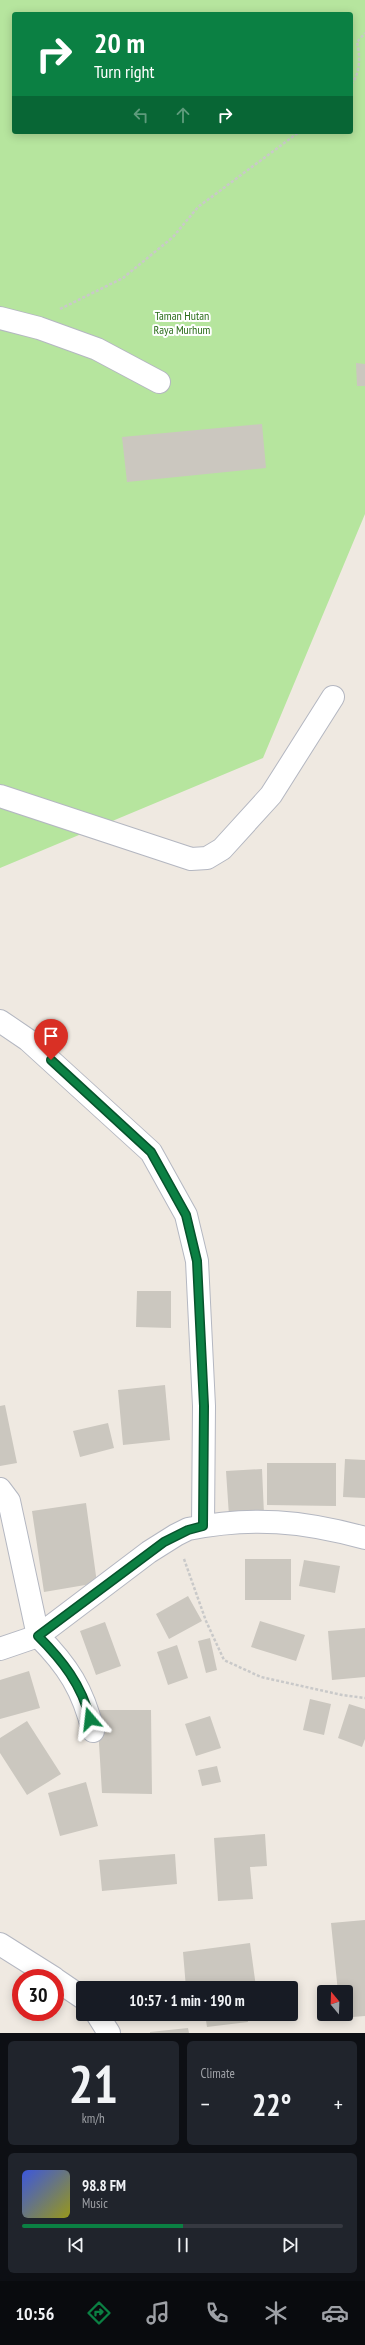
<!DOCTYPE html>
<html lang="en">
<head>
<meta charset="utf-8">
<style>
	:root { --surface:#171b24; --page:#20242c; --text:#f1f3f6; --muted:#9ea1a6; --line:#363941; --accent:#0b8043 }
	body { margin:0; font-family:"PT Sans Narrow",sans-serif; background:var(--page); color:var(--text); height:100vh; display:flex; flex-direction:column; font-size:15px; white-space:nowrap }
	* { box-sizing:border-box; margin:0 }
	p { font-size:13px; color:var(--muted) }
	.icon { flex:none; width:22px; height:22px; fill:none; stroke:currentColor; stroke-width:2; stroke-linecap:round; stroke-linejoin:round }
	.map { position:relative; height:2033px; overflow:hidden }
	.sheet { display:flex; flex-direction:column; gap:8px; padding:8px; background:#0d0f14; flex:1 }
	.sheet>* { flex:none }
	.guide { position:absolute; left:12px; top:12px; width:341px; height:122px; border-radius:4px; box-shadow:0 2px 10px #0003; background:#0b8043; color:#fff; overflow:hidden }
	.needle { width:26px; rotate:341deg }
	.controls { position:absolute; left:317px; top:1985px; display:grid; gap:8px }
	.controls a { display:grid; place-items:center; width:36px; height:36px; border-radius:4px; background:var(--surface); box-shadow:0 2px 10px #0003; font-size:20px }
	.speed { position:absolute; left:12px; top:1969px; display:flex; gap:8px; font-size:20px; font-weight:700; text-align:center }
	.speed>* { display:grid; place-content:center; width:52px; height:52px; border-radius:50%; background:var(--surface); box-shadow:0 2px 10px #0003; line-height:1 }
	.speed .limit { border:6px solid #d22; background:#fff; color:#111 }
	.pin { position:absolute; display:grid; place-items:center; width:34px; height:34px; color:#fff; margin:-41px -17px; border-radius:50% 50% 50% 0; rotate:-45deg; box-shadow:0 0 4px #0007 }
	.pin .icon { rotate:45deg }
	.me { position:absolute; width:44px; margin:-22px; rotate:343deg; stroke-linejoin:round; filter:drop-shadow(0 0 3px #0008) }
	.turn { display:flex; align-items:center; gap:14px; height:84px; padding:0 16px; font-size:18px }
	.turn .icon { width:52px; height:52px; stroke-width:2.5 }
	.turn b { display:block; font-size:28px; line-height:34px }
	.lanes { display:flex; align-items:center; height:38px; padding:0 16px; background:#0003; justify-content:center; gap:20px; direction:ltr }
	.lanes .off { opacity:.35 }
	.big { font-size:30px; font-weight:700; line-height:1.1 }
	.sheet .widget { flex:1; display:flex; flex-direction:column; justify-content:center; gap:6px; min-width:0; padding:0 14px; border-radius:6px; background:var(--page) }
	.sheet .dial { align-items:center; gap:0 }
	.dial b { font-size:52px; line-height:1 }
	.song { display:flex; align-items:center; gap:12px }
	.cover { width:48px; height:48px; border-radius:6px; background:linear-gradient(135deg,hsl(230 70% 55%),hsl(60 70% 35%)) }
	.played { height:4px; border-radius:2px; background:linear-gradient(90deg,var(--accent) 50%,var(--line) 50%) }
	.keys { display:flex; justify-content:space-around; direction:ltr }
	.heat { display:flex; justify-content:space-between; align-items:center; font-size:22px; direction:ltr }
	.sheet .tiles { flex:1; display:grid; gap:8px; grid-template-columns:1fr 1fr }
	.widget:last-child { grid-column:span 2 }
	.trip { position:absolute; left:76px; top:1981px; width:222px; height:40px; border-radius:4px; background:var(--surface); box-shadow:0 2px 10px #0003; font-weight:700; line-height:40px; text-align:center }
	.tab-bar { display:flex; height:64px; justify-content:space-around; align-items:center; background:#090b0e; color:var(--muted) }
	.tab-bar .icon { width:28px; height:28px }
	.tab-bar .selected { color:var(--accent) }
	.tab-bar b { font-size:18px; color:var(--text) }
	.map>svg:first-child { display:block }
	.green { fill:#b6e59e; fill-rule:evenodd }
	.building { fill:#cbc7bf }
	.lines { fill:none; stroke-linecap:round; stroke-linejoin:round }
	.street-casing { stroke:#b4b7c1; stroke-width:24 }
	.path { stroke:#c9c9c9; stroke-width:2.5; stroke-dasharray:3 2; stroke-linecap:butt }
	.street { stroke:#fff; stroke-width:22 }
	.route-casing { stroke:#07532c; stroke-width:10 }
	.route { stroke:#0b8043; stroke-width:7 }
	.labels { text-anchor:middle; stroke-width:4; stroke-linejoin:round; paint-order:stroke }
	.park-label { font-size:12px; fill:#2c6e1b; stroke:#fff }
</style>
</head>
<body>
<div class="map">
<svg width="365" height="2033" viewBox="0 0 365 2033">
	<rect width="100%" height="100%" fill="#efe9e1"/>
	<path class="green" d="M0,0h365v514l-102,244 -263,110zM14,14h337v118h-337z"/>
	<path class="building" d="M356,363l9,1v22h-8z
		M262,424l4,44 -139,14 -5,-45z
		M137,1291h34v37l-35,-1z
		M165,1385l5,55 -47,5 -5,-55z
		M5,1405l12,58 -17,3v-60z
		M108,1423l6,25 -34,9 -7,-26z
		M345,1459l20,1v38l-22,-1z
		M267,1463h69v43l-69,-1z
		M262,1469l2,45 -35,2 -3,-45z
		M86,1503l11,80 -53,9 -12,-81z
		M245,1559h46v41h-46z
		M304,1560l36,6 -5,27 -36,-7z
		M188,1596l14,25 -33,18 -13,-25z
		M260,1621l45,14 -9,26 -45,-14z
		M105,1622l16,44 -25,9 -16,-44z
		M365,1628v49l-33,3 -4,-49z
		M210,1638l7,32 -11,3 -8,-32z
		M177,1645l11,33 -20,7 -11,-33z
		M29,1671l11,37 -40,11v-39z
		M310,1699l21,5 -7,31 -21,-5z
		M349,1704l16,5v30l-3,8 -24,-9z
		M97,1710h54l1,84 -50,-1z
		M210,1716l11,32 -25,8 -11,-32z
		M27,1721l34,53 -34,21 -27,-42v-15z
		M217,1766l4,16 -19,4 -4,-16z
		M86,1782l12,44 -38,10 -12,-43z
		M265,1834l2,32 -17,1 3,32 -35,2 -4,-63z
		M175,1854l2,30 -75,7 -3,-31z
		M365,1920v96l-25,2v-4h6v-22h-8l-7,-69z
		M250,1943l6,44 -70,1 -3,-36z
		M205,2014h42l1,8 -41,5z
		M188,2028l1,5h-39v-1z"/>
	<g class="lines">
		<g class="street-casing">
			<path id="street" d="M0,318l39,10 58,21 62,33
				M0,796l191,63 16,-1 15,-9 49,-54 62,-98
				M0,1021l28,19 123,112 35,63 11,46 7,145 -1,120
				M0,1489l9,12 29,135 111,-84 27,-17 12,-6c63,-13 116,-8 177,9
				M0,1649l38,-13c30,30 45,54 55,95
				M0,1944l54,34
				M55,1979l28,19
				M97,2014l12,19"/>
		</g>
		<path class="path" d="M351,84c10,-10 9,-30 6,-42l8,-9
			M60,309l63,-31 50,-41 25,-30 101,-75
			M184,1559l22,62 18,39 37,17 81,18 23,3"/>
		<use href="#street" class="street"/>
	</g>
	<g class="lines">
		<g class="route-casing">
			<path id="route" d="M51,1060l100,92 35,63 11,46 7,145 -1,120 -15,4 -24,12 -126,94c24,24 44,49 52,83"/>
		</g>
		<use href="#route" class="route"/>
	</g>
	<g class="labels">
		<g class="park-label">
			<text x="182" y="320">Taman Hutan<tspan x="182" dy="14">Raya Murhum</tspan></text>
		</g>
	</g>
</svg>
<div class="controls">
<a><svg class="needle" viewBox="-14 -14 28 28"><path d="M0-13l5 13h-10z" fill="#e53935"/><path d="M0 13l5-13h-10z" fill="#9ea1a6"/></svg></a>
</div>
<div class="speed"><div class="limit">30</div></div>
<div class="pin" style="left:51px;top:1060px;background:#d93025"><svg class="icon" aria-label="arrive" viewBox="0 0 24 24"><path d="M6 21V4h12l-3 4 3 4H6"/></svg></div>
<svg class="me" style="left:90px;top:1719px" viewBox="-20 -20 40 40"><path d="M0-17L14 15 0 8-14 15z" fill="#0b8043" stroke="#fff" stroke-width="4"/></svg>
<div class="trip">10:57 · 1 min · 190 m</div>
<div class="guide">
<div class="turn"><svg class="icon" aria-label="right" viewBox="0 0 24 24"><path d="M7 20v-9h11M14 6l5 5-5 5"/></svg><div><b>20 m</b>Turn right</div></div>
<div class="lanes"><svg class="icon off" aria-label="left" viewBox="0 0 24 24"><path d="M17 20v-9H6M10 6l-5 5 5 5"/></svg><svg class="icon off" aria-label="ahead" viewBox="0 0 24 24"><path d="M12 20V5M6 11l6-6 6 6"/></svg><svg class="icon" aria-label="right" viewBox="0 0 24 24"><path d="M7 20v-9h11M14 6l5 5-5 5"/></svg></div>
</div>
</div>
<section class="sheet">
<div class="tiles">
<div class="widget dial"><b>21</b><p>km/h</p></div>
<div class="widget"><p>Climate</p>
<div class="heat"><a>−</a><b class="big">22°</b><a>+</a></div>
</div>
<div class="widget">
<div class="song"><i class="cover"></i><div><b>98.8 FM</b><p>Music</p></div></div>
<div class="played"></div>
<div class="keys"><svg class="icon" aria-label="previous" viewBox="0 0 24 24"><path d="M18 5L8 12l10 7zM5 5v14"/></svg><svg class="icon" aria-label="pause" viewBox="0 0 24 24"><path d="M8 5v14M16 5v14"/></svg><svg class="icon" aria-label="next" viewBox="0 0 24 24"><path d="M6 5l10 7-10 7zM19 5v14"/></svg></div>
</div>
</div>
</section>
<nav class="tab-bar">
<b>10:56</b>
<svg class="icon selected" aria-label="directions" viewBox="0 0 24 24"><path d="M12 3l9 9-9 9-9-9zM9 14v-3h6M13 9l2 2-2 2"/></svg>
<svg class="icon" aria-label="music" viewBox="0 0 24 24"><path d="M9 18V5l10-2v13"/><circle cx="6" cy="18" r="3"/><circle cx="16" cy="16" r="3"/></svg>
<svg class="icon" aria-label="phone" viewBox="0 0 24 24"><path d="M5 4h4l2 5-3 2q2 4 5 5l2-3 5 2v4C11 20 4 13 5 4z"/></svg>
<svg class="icon" aria-label="climate" viewBox="0 0 24 24"><path d="M12 3v18M4 7l16 10M4 17L20 7"/></svg>
<svg class="icon" aria-label="car" viewBox="0 0 24 24"><path d="M5 17H2v-5l4-1 3-4h7l3 4 3 1v5h-3M9 17h6M6 11h13"/><circle cx="7" cy="17" r="2"/><circle cx="17" cy="17" r="2"/></svg>
</nav>
</body>
</html>
